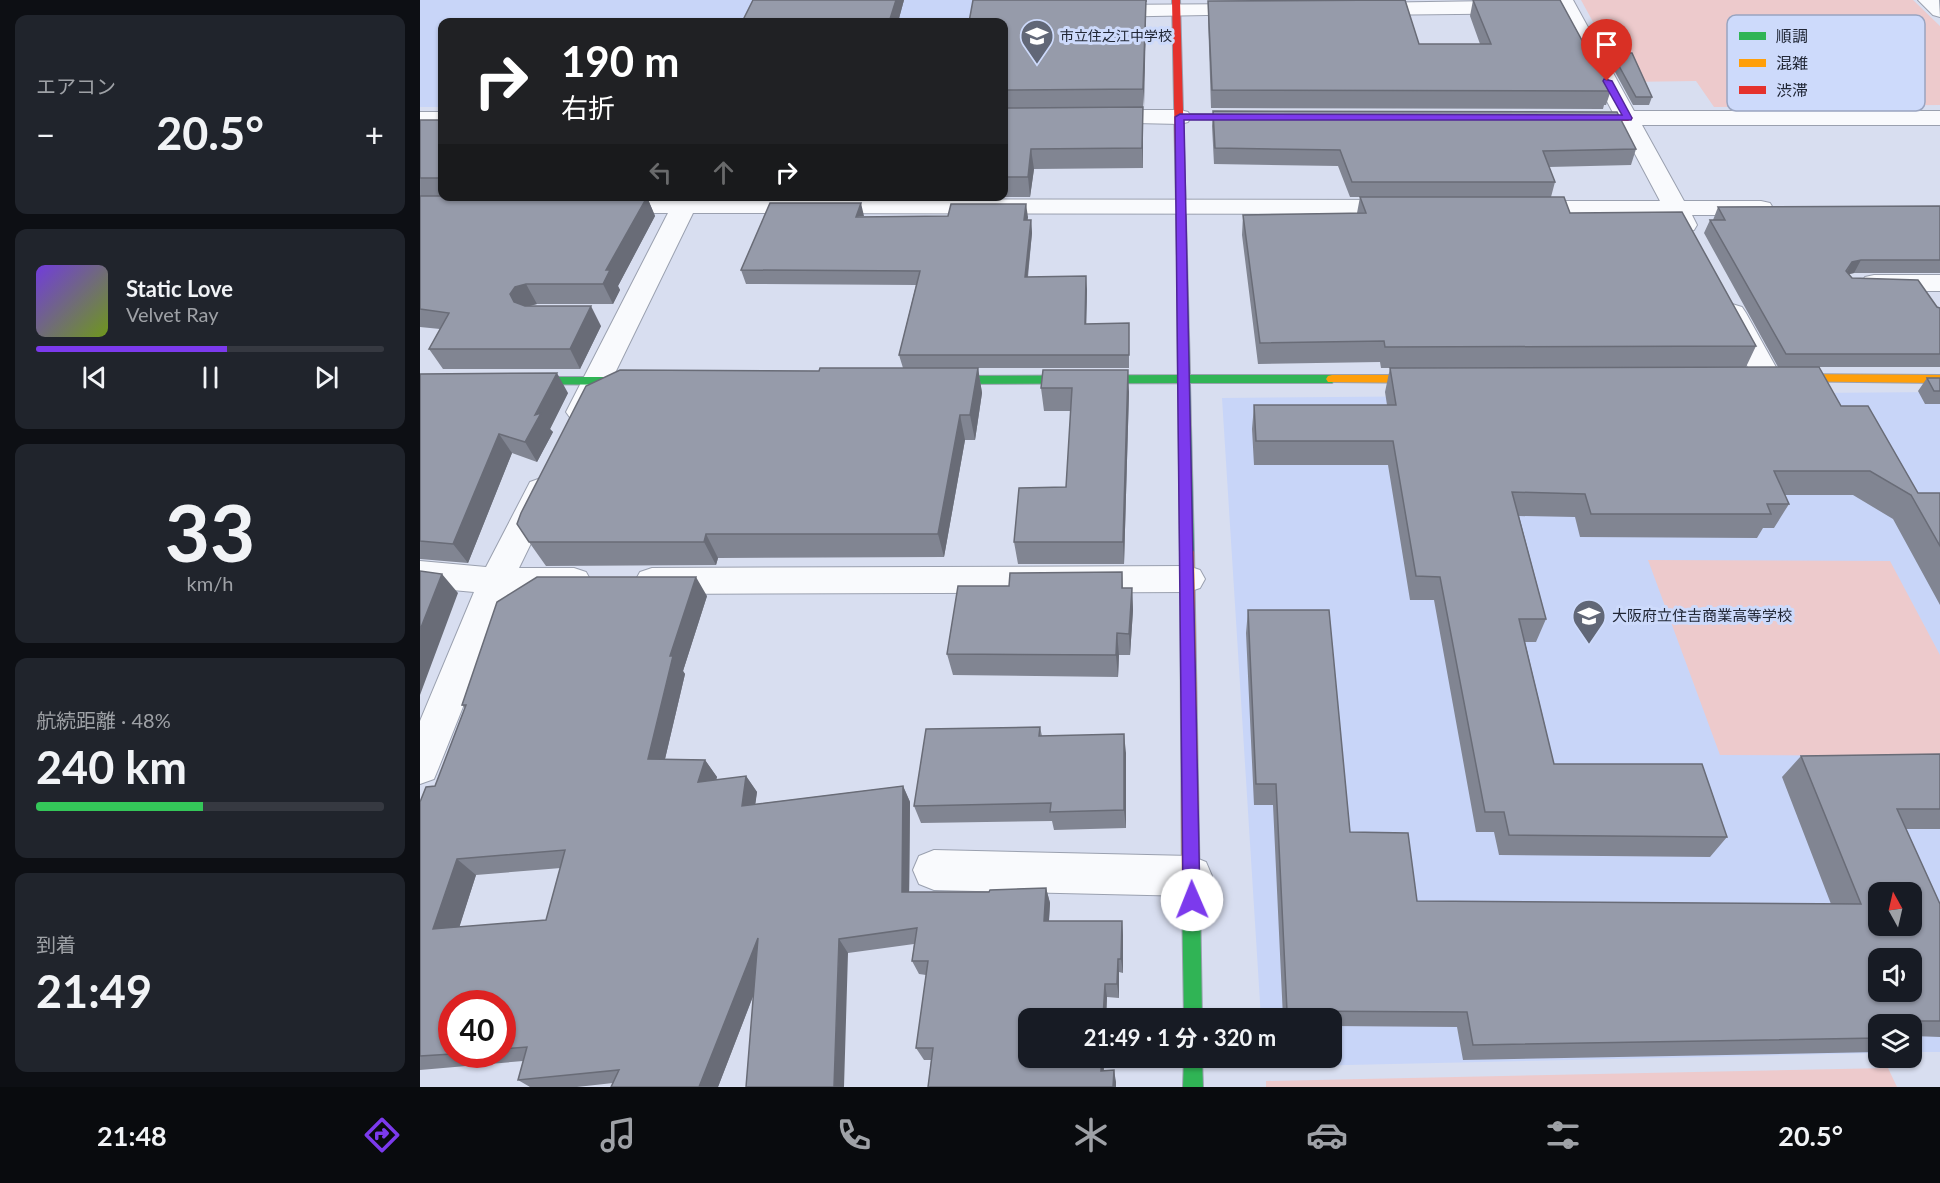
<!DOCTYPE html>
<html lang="ja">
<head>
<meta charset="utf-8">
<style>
	:root { --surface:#171b24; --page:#20242c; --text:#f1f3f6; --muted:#9ea1a6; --line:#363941; --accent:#7c3aed }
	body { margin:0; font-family:Lato,"Noto Sans JP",sans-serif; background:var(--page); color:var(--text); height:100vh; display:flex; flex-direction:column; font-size:22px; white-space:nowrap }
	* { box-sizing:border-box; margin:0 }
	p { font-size:20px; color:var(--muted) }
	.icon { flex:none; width:33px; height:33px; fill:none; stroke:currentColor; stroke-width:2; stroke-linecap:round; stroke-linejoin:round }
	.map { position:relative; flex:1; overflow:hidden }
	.panel { display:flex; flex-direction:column; gap:15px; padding:15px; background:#0d0f14; width:420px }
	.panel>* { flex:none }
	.guide { position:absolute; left:18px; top:18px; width:570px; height:183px; border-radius:12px; box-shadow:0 2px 4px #0004; background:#202124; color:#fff; overflow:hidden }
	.needle { width:39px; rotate:352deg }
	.controls { position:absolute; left:1448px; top:882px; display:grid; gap:12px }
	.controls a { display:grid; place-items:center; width:54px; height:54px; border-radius:12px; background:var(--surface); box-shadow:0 2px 4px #0004; font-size:30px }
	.speed { position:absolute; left:18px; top:990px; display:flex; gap:12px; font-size:30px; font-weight:700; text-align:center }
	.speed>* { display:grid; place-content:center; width:78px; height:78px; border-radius:50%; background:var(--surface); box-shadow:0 2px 4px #0004; line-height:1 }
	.speed .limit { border:9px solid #d22; background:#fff; color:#111 }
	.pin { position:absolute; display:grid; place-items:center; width:51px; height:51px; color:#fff; margin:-62px -26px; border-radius:50% 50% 50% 0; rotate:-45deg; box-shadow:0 0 6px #0007 }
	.pin .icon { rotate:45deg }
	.me { position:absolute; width:66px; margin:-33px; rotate:359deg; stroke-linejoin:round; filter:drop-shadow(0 0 4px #0008) }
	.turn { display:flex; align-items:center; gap:21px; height:126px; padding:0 24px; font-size:27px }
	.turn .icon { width:78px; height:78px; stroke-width:2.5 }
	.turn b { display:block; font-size:42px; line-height:51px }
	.lanes { display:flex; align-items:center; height:57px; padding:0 24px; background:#0003; justify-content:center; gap:30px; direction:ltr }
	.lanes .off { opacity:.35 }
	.big { font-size:45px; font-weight:700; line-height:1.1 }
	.panel .card { flex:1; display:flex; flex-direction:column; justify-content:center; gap:9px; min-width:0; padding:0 21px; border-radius:12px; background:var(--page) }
	.panel .dial { align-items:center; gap:0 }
	.dial b { font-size:78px; line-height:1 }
	.song { display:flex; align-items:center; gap:18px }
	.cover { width:72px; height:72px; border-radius:9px; background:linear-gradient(135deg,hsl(260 70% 55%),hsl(80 70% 35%)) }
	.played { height:6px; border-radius:3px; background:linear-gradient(90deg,var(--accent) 55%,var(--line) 55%) }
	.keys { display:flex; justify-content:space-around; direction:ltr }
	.heat { display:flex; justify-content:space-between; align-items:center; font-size:33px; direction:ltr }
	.charge { height:9px; border-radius:4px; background:linear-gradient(90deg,#34c759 48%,var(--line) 0) }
	.trip { position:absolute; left:598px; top:1008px; width:324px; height:60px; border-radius:12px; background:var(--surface); box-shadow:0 2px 4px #0004; font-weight:700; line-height:60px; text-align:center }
	.tab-bar { display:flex; height:96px; justify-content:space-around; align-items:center; background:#090b0e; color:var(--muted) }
	.tab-bar .icon { width:42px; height:42px }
	.tab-bar .current { color:var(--accent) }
	.tab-bar b { font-size:27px; color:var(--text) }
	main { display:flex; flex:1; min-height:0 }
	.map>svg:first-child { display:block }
	.built { fill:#c8d5f8; fill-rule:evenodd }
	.green { fill:#edcacc }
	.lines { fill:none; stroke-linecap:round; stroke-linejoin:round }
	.street-casing { stroke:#9aa0af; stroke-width:2 }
	.fast-casing { stroke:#9aa0af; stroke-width:2 }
	.slow-casing { stroke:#9aa0af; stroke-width:2 }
	.jam-casing { stroke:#9aa0af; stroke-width:2 }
	.street { fill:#f9fafd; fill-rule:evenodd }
	.fast { fill:#30b455; fill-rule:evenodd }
	.slow { fill:#ff9f0a; fill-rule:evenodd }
	.jam { fill:#e5322d; fill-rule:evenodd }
	.wall { fill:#818592; fill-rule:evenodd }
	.shaded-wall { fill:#696c77 }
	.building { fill:#969baa; stroke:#696c77; stroke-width:1.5; fill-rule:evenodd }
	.route { fill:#7c3aed; stroke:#51269a; stroke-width:1.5 }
	.labels { text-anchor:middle; stroke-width:6; stroke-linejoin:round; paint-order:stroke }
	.far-poi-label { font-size:14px; fill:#212736; stroke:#cddafb; text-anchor:start }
	.poi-label { font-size:15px; fill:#212736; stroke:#cddafb; text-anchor:start }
	.key { fill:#cddafb; stroke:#99a4c0; stroke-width:1.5 }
	.key-label { font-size:16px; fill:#212736 }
</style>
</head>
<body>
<main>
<section class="panel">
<div class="card"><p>エアコン</p>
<div class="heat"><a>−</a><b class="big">20.5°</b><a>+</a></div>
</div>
<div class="card">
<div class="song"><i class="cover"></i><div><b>Static Love</b><p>Velvet Ray</p></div></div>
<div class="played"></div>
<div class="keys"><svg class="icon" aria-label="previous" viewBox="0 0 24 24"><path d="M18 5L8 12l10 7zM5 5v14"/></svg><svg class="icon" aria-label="pause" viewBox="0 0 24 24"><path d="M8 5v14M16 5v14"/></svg><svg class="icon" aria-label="next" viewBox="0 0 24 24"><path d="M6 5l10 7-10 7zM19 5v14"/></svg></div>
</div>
<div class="card dial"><b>33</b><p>km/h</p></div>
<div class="card"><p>航続距離 · 48%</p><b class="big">240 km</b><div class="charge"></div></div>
<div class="card"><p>到着</p><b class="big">21:49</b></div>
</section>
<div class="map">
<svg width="1520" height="1087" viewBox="0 0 1520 1087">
	<rect width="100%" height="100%" fill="#d8def0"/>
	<path class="built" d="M0,0h658l-74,22h-562v85h-22z
		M1520,392v660h-29v-28h-33v29l-614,14v-9h68v-40h-71l-39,-620zM1458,892h33v34h-33zM1458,958h33v34h-33z"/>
	<path class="green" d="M1161,0h332l27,26v79l-226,2 -18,-26 -70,1z
		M1228,560l242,1 50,94v101l-220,-1z
		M1468,1068l9,19h-631v-6z"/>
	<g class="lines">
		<g class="street-casing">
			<path id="street" d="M1133,0h20l61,111h306v14h-298l42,76h77l9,2 3,5 -3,5 -9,2h-69l5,10 -3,5 -9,2 -9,-2 -9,-15h-142l-9,-2 -3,-5 3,-5 9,-2h135l-100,-188 -196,2 -7,-2 -3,-4 3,-4 7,-2z
				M1498,0h21l1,17 -7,-2z
				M833,4l7,2 3,4 -3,4 -160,3 -7,-2 -3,-4 3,-4 7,-2z
				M678,110h82l8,2 3,5 -3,5 -8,2 -90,-2 -3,-5 3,-5z
				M0,112h22v14h-22z
				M257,196h24l-1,3 704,1 9,2 3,5 -3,5 -9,2 -711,-1 -97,199 -5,7 -10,3 -10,-3 -5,-7 102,-199h-61l-9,-2 -3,-5 3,-5 9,-2h68z
				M1454,275h66v16h-66l-9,-2 -4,-6 4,-6z
				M1312,304l10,3 4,6 36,65 -4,7 -10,3 -10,-3 -4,-7 -36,-65 4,-6z
				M121,478l11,4 5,8 -38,78h55l12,4 5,9 -5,9 -12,4h-66l-69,173 -5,12 -14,5v-63l54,-129 -54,-5v-26l66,6 44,-85z
				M768,566l12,4 5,9 -5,9 -12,4 -536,2 -12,-4 -5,-9 5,-9 12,-4z
				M514,850l257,6 15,6 6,14 -6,14 -15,6 -257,-6 -15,-6 -6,-14 6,-14z"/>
		</g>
		<g class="fast-casing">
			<path id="fast" d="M760,114h77l5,3 -5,3 -80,-1v-4z
				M762,253l5,3 3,119h142l6,4 -6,4h-142l4,169 -2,4h-10l-2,-4 -2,-169 -241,1 -6,-4 6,-4 241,-1 -1,-119z
				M97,377h125l6,4 -6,4 -129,-1 -2,-3 2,-3z
				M771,888l6,2 3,6 2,122h-18l-2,-122 3,-6z
				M764,1058h18l1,29h-20z"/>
		</g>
		<g class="slow-casing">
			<path id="slow" d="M1360,374l160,1v8l-164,-2 -2,-3 2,-3z
				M912,375h99l6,4 -6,4 -103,-1 -2,-3 2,-3z
				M767,547l5,1 2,4 6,344 -3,6 -6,2 -6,-2 -3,-6 -2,-344 2,-4z"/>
		</g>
		<g class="jam-casing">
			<path id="jam" d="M752,0h8l7,256 -5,3 -5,-3z
				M1155,115h53l5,3 -5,3 -56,-1v-4z"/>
		</g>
		<use href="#street" class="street"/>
		<use href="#fast" class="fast"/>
		<use href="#slow" class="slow"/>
		<use href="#jam" class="jam"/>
	</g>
	<path class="wall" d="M484,0l-6,22h-156z
		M553,0h174v2h-1v17l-3,89v60l-109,1 -4,28h-72l46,-1v-174z
		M833,0h152l14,44h61l-10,-28 3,-16h87l24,44 28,43 -6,18h-2l-1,4 -392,-1 -3,-90v-17h45z
		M1192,53l40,44 -3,8h-16l-24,-44z
		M793,111l423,38 -5,16 -82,2 6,15 -4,15 19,16 186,133 -10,21 -365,1 -1,-6 -122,2 -16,-129 1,-20 114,-2 3,-16h-10l-12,-31 -124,-2 -2,-38z
		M0,120h22v76h224l-19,1 8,19 -37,70 2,4 -7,14h-76l-9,2 73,20 -21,43h-137l-14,-20 11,-20 -20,-2z
		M363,196h88v1z
		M1520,206v67h-86l-5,1 3,4 88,30v59h-162l-74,-134 6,-13h3l5,-13z
		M444,217h164l-1,3h4l1,13 -4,44 59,12 -1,35 43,-1v45h-226l-4,-13 17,-70 -170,-1 -5,-14z
		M558,368l4,25 -7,47h-10l-21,117 -226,1 -2,7 -170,1 -17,-24 290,-171z
		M970,368l451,38 77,87h22v112l-47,-86 -40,-24h-68l4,9 -15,24h-11l-6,10 -177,-1 -5,-20 -56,-1 27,103 -10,23h-11l29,122 173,73 -17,20 -211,-2 -5,-23h-18l-42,-232h-24l-22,-135h-134l-2,-36 2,-24h133l-2,-13z
		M623,370l86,22 -5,172h-106l-4,-22 52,-55 5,-76h-27l-3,-23z
		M0,374l148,19 -18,36 3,3 -16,30 -25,-9 -44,110 -48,-4z
		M1507,378h13v26h-15l-7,-13z
		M702,572l1,16h9l1,22 -3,45h-11l-1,22 -165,-2 -6,-21 62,-68z
		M287,596l-24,75 2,3 -20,85 40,1 12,17 -1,3 30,-4 11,16 -2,12 148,-18 7,16 -1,90h80l57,-4 4,15 -1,18h73l1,15v37l-4,-1v26l-12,-1 -1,21h-77v40h75v13l10,-1 2,17h-188l3,-27h-7l-8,-12 10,-73 -7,-1 -7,-13 2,-17 -66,9 -94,41 -36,93h-107l2,-4 -36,4h-47l-12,-7 5,-19 -103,9v-268l15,-16 30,-78 -3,-3zM141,868l-15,52 -87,7 17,-52zM32,1004h50v50h-50z
		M828,610l102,222 67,69 414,3 -49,-127 19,-21 139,-2v75h-34l34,75v133l-27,-1 1,1 -3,2v-15h-33v28l-415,8 -6,-33 -125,-1v-8h-49l-10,-213h-19l-8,-172z
		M620,727l2,9 84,17v75l-72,2 -2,-9 -131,2 -7,-17z"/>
	<path class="shaded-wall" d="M476,0h8l-6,22h-7l-1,-3z
		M726,0v19l-2,89 -1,-19z
		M723,107v61l-1,-20z
		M611,149l3,20 -4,28 -2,-20z
		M227,197l8,19 -37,70 2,4 -7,14 -10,-20 3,-14z
		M441,203l3,13 -8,1z
		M606,204l2,13 -2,16 -2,-13z
		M611,220l1,13 -6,57 -1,-13z
		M1441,260l-7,13 -9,2 7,-13z
		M666,276l1,13 -1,48 -1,-13z
		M106,284l11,20 -11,3 -12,-5 -4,-8 5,-7z
		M171,306l10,20 -21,43 -10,-20z
		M558,368l4,25 -7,47 -5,-25z
		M708,370l1,22 -5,172 -1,-22z
		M137,373l11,20 -18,36 3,3 -16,30 -12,-20 10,-27z
		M540,415l5,25 -21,117 -6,-23z
		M79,434l13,19 -44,110 -15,-19z
		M286,534l12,24 -2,7 -12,-23z
		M22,574l16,19 -38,102v-65z
		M276,577l11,19 -24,75 2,3 -24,102 -13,-17 22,-103z
		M712,588l1,22 -3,45 -1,-21z
		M697,633l2,22 -1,22 -2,-22z
		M704,734l2,19v75l-2,-18z
		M285,760l12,17 -7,22 -12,-17z
		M326,776l11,16 -4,30 -11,-16z
		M483,786l7,16 -1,105 -7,-15z
		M37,859l19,16 -22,69 -21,-15z
		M626,888l4,15 -2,32 -4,-14z
		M702,921l1,15v37l-2,-14z
		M338,938l12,14 -52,135h-19z
		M419,939l9,14 -4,134h-10z
		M698,959l1,13v26l-2,-14z
		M685,984l2,13 -1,21h-3z
		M682,1058h2l-1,24 -2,-11z
		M694,1070l2,12v5h-3z"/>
	<path class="building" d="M333,0h143l-6,19h-17l-1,3h-130z
		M553,0h173l-3,89 -139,1v-68h-35z
		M985,0l14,44h72l-18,-44h87l24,44h4l24,43h-5l2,4 -397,-1 -4,-89z
		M1192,53h20l20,44h-16z
		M723,107l-1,41 -111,1 -3,28h-24v-69z
		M793,111l404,1 19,37 -93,2 12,31h-203l-12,-32 -125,-2z
		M0,120h22v58h-22z
		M0,196h22l205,1 -41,73h4l-7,14h-77l-11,3 -5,7 4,8 11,4h66l-21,43h-141l20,-36 -29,-4z
		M940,197h204l6,16 112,-1 74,134 -371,1 -1,-6 -124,2 -17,-128 123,-2z
		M350,203h91l-5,14 92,-1 3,-12h75l-2,16h7l-6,57 61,-1 -1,48 44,-1v32h-230l21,-84 -179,-1z
		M1520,206v54h-79l-9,2 -6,9 6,7 66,2 19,27 3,1v46h-154l-76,-134h15l-7,-13z
		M1399,367l22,39h27l50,87h22v53l-29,-51 -41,-24h-96l15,33h-22l4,10h-180l-6,-20 -73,-2 34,127h-27l35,145h148l25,73 -218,-2 -5,-23h-19l-45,-235 -24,-1 -23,-135h-137l-2,-36h142l-6,-37z
		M400,368h158l-8,47h-10l-22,119h-232l-2,8h-175l-12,-18 4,-11 65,-127 34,-16 199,1z
		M623,370h85l-5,172h-109l5,-54 47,-1 6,-99h-31z
		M137,373l-22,42 6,-2 -16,29 -26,-8 -46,110 -33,-3v-167z
		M1507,378h13v13h-6z
		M0,571l22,3 -22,56z
		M702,572v16h10l-3,46 -12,-1 -1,22 -169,-1 11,-68h51l1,-13z
		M117,577h159l-26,79h3l-25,103 57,1 -7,22 48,-6 -4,30 161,-20 -1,106h87l1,-2 56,-2 -2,33h78l-1,38h-3l-1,25h-12l-2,34h-74v40h73l-1,13 13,-1 -1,17h-185l5,-39h-17l12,-87h-16l5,-33 -78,11 -5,148h-88l12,-149 -59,149h-88l8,-17 -101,10 9,-33 -25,2v-45h-50v50l-32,2v-254l6,-15 9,-1 31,-81h-4l35,-103zM145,850l-19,70 -113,9 24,-70z
		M828,610h81l21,222 58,1 9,68 444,3 -60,-148 139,-2v55h-43l43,95v117h-37l2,3h-27v14l-405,7 -6,-33 -180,-1 -11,-227h-20zM1458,892h33v34h-33zM1458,958h33v34h-33z
		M620,727l-1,9 85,-2v76l-74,2 1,-9 -137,3 12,-77z"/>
	<path class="route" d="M1184,79l8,2 20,37 -1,2h-447l16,780 -2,6 -6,3 -7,-3 -2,-6 -8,-783 5,-3 442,1 -19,-34z"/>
	<defs>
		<g id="school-pin" transform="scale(1.725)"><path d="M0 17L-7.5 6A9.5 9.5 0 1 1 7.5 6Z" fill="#616777" stroke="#cddafb"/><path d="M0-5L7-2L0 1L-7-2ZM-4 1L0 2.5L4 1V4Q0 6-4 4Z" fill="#fff"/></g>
	</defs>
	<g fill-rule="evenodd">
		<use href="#school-pin" x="617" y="36"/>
		<use href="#school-pin" x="1169" y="616"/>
	</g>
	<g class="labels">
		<g class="far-poi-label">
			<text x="640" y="41">市立住之江中学校</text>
		</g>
		<g class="poi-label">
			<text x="1192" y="621">大阪府立住吉商業高等学校</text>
		</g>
	</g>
	<rect x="1307" y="15" width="198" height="96" rx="9" class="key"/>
	<rect x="1319" y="32" width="27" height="8" fill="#30b455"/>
	<rect x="1319" y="59" width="27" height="8" fill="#ff9f0a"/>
	<rect x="1319" y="86" width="27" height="8" fill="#e5322d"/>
	<g class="key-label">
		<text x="1356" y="42">順調</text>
		<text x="1356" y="69">混雑</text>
		<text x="1356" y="96">渋滞</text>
	</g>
</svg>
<div class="controls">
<a><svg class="needle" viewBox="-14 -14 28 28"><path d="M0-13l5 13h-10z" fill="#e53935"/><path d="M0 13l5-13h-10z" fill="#9ea1a6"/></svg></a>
<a><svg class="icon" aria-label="sound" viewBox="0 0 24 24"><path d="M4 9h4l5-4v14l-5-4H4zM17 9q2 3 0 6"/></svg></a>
<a><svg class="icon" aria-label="layers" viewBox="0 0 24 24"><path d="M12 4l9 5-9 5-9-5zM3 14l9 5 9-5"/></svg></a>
</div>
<div class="speed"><div class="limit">40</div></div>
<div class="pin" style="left:1187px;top:81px;background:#d93025"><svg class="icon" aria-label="arrive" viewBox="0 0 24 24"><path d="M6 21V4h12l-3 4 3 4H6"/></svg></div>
<svg class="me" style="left:772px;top:900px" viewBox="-20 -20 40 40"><circle r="19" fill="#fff"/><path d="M0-13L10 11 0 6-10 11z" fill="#7c3aed"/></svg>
<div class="trip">21:49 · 1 分 · 320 m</div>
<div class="guide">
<div class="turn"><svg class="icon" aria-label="right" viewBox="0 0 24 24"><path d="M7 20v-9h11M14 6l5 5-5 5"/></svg><div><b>190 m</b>右折</div></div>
<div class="lanes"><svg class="icon off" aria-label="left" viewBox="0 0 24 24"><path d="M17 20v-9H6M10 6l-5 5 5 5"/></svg><svg class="icon off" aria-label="ahead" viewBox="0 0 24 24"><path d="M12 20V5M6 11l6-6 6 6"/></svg><svg class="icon" aria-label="right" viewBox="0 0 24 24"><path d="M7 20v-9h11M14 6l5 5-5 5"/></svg></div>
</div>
</div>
</main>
<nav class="tab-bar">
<b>21:48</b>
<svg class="icon current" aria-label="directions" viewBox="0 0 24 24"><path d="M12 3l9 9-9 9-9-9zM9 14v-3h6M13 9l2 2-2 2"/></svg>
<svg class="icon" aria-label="music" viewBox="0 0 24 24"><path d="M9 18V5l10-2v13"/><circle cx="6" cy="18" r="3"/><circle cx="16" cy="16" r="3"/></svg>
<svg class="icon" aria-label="phone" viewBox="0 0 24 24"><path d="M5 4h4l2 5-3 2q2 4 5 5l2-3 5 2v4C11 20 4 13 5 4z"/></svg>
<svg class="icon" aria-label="climate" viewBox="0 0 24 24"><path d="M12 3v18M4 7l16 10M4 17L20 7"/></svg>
<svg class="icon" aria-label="car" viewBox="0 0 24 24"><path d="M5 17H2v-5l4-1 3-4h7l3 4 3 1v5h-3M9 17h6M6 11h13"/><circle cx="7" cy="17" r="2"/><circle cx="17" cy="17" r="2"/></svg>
<svg class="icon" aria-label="filters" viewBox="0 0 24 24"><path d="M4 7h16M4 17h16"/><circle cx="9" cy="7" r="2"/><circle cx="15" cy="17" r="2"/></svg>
<b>20.5°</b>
</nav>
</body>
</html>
